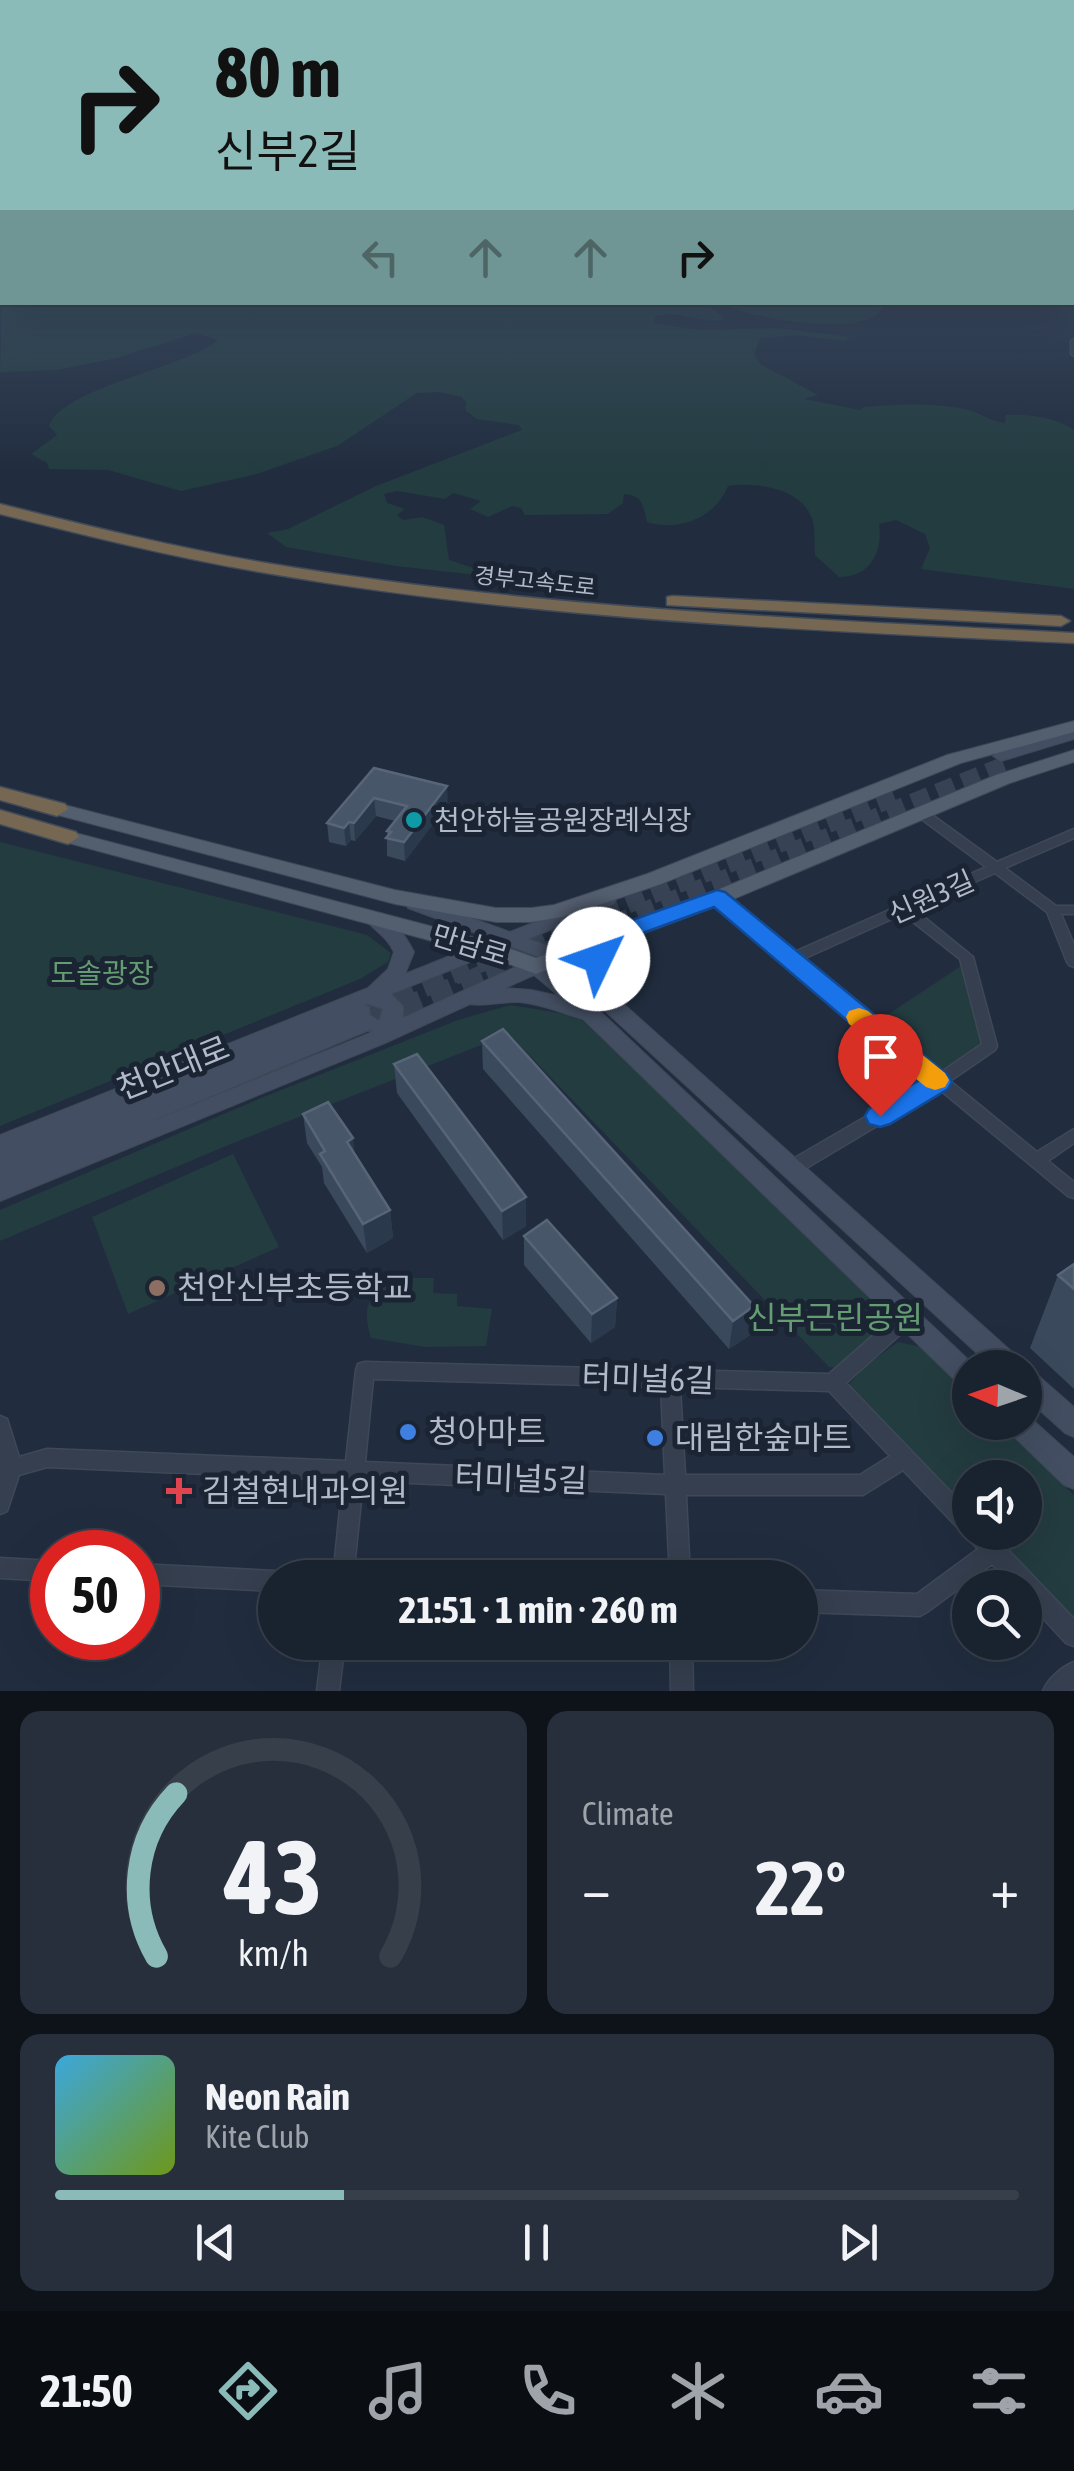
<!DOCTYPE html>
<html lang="en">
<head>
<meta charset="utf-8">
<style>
	:root { --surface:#19222f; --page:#262f3b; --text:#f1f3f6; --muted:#9fa4aa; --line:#373f4b; --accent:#8bbbb9 }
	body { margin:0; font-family:"Asap Condensed","Noto Sans KR",sans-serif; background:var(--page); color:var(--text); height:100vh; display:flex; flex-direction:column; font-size:38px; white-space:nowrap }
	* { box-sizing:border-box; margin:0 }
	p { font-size:32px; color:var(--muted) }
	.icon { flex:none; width:55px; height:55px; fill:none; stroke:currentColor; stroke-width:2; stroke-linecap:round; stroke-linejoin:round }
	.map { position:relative; height:1691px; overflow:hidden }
	.drawer { display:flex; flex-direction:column; gap:20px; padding:20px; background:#0e131a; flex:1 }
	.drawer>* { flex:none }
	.top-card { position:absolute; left:0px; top:0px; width:1075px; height:305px; box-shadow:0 10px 40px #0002,0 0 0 2px var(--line); background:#8bbbb9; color:#111; overflow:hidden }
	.needle { width:65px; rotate:272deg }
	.buttons { position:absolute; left:952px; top:1350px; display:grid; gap:20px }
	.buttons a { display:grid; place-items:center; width:90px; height:90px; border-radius:50%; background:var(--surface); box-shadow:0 10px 40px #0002,0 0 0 2px var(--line); font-size:50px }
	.speed { position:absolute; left:30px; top:1530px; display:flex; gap:20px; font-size:50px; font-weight:700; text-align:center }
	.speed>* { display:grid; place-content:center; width:130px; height:130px; border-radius:50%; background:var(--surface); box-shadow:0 10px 40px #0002,0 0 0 2px var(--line); line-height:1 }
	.speed .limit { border:15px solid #d22; background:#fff; color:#111 }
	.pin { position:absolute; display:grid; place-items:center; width:85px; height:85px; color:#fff; margin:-102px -42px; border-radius:50% 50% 50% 0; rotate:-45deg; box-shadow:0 0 10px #0007 }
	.pin .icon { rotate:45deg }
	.me { position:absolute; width:110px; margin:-55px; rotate:48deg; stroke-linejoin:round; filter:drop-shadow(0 0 8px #0008) }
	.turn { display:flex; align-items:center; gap:35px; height:210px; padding:0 50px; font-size:45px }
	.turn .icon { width:130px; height:130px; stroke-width:2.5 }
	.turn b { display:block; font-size:70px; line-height:85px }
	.lanes { display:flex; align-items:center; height:95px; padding:0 50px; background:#0003; justify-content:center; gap:50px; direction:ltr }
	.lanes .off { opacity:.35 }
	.big { font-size:75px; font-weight:700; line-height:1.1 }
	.drawer .widget { flex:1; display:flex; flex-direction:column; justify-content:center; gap:15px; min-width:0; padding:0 35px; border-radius:20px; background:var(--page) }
	.drawer .dial { align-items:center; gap:0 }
	.dial svg { height:260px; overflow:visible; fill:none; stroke:var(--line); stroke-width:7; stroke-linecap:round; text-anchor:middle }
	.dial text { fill:var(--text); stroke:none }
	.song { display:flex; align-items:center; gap:30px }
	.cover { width:120px; height:120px; border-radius:15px; background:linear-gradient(135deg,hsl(200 70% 55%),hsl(80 70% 35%)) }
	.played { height:10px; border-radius:5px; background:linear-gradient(90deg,var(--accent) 30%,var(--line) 30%) }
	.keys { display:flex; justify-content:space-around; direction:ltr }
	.heat { display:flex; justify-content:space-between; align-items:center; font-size:55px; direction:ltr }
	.drawer .tiles { flex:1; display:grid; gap:20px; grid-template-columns:1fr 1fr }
	.widget:last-child { grid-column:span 2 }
	.trip { position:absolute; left:258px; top:1560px; width:560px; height:100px; border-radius:50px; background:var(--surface); box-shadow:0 10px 40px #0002,0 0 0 2px var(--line); font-weight:700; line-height:100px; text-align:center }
	.dock { display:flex; height:160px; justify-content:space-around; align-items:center; background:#0a0e13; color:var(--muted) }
	.dock .icon { width:70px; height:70px }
	.dock .selected { color:var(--accent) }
	.dock b { font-size:45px; color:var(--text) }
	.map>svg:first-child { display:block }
	.green { fill:#233c40 }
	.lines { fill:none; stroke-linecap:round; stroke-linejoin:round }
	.secondary-tunnel-far1 { stroke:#374254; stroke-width:18; stroke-dasharray:18 9; stroke-linecap:butt }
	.secondary-tunnel { stroke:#374254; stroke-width:22; stroke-dasharray:22 11; stroke-linecap:butt }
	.street-casing { stroke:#3e4857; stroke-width:3 }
	.secondary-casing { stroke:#3e4857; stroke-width:2 }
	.primary-casing { stroke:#3e4857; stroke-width:2 }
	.highway-casing { stroke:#404a59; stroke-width:3 }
	.street { fill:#353f4f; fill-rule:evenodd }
	.secondary { fill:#434e62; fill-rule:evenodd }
	.primary { fill:#535e6f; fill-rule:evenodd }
	.highway { fill:#756751; fill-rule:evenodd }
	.wall { fill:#3b495d }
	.shaded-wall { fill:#2b394c }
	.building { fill:#485669; stroke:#586578; stroke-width:2.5 }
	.route { fill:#1a73e8; stroke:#114b97; stroke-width:2.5 }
	.slow { fill:#f59e0b }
	.culture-dot { fill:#0f9aa8; stroke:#1a2433; stroke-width:4 }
	.education-dot { fill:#8d6e63; stroke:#1a2433; stroke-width:4 }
	.shop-dot { fill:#3f7fe0; stroke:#1a2433; stroke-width:4 }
	.health-dot { fill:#e0444e; stroke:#1a2433; stroke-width:4 }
	.labels { text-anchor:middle; stroke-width:10; stroke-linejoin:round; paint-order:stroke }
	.far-street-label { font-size:22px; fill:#b1baca; stroke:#1a2433 }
	.poi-label { font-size:28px; fill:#b1baca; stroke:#1a2433; text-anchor:start }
	.street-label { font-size:28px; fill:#b1baca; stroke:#1a2433 }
	.park-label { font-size:28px; fill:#659d72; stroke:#1a2433 }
	.near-street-label { font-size:32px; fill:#b1baca; stroke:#1a2433 }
	.near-poi-label { font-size:32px; fill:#b1baca; stroke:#1a2433; text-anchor:start }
	.near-park-label { font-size:32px; fill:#659d72; stroke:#1a2433 }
</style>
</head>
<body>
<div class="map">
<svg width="1074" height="1691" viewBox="0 0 1074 1691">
	<rect width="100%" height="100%" fill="#212d3f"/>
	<path class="green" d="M2,291v11l884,1c-13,35 -99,18 -130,12 -18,-3 -34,-14 -49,-10l18,14c-24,6 -46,-10 -69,-3l-3,7 46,7 78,-2 74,9 -6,4 -50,-6 -34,3 -7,16 6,10 58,31 -14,4 56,11 4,-3c34,-3 64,-4 96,1 17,2 28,13 45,15l1,-8c21,-1 50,2 68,15v159l-153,-20 9,-21 -5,-14 -29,-14 -17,4c4,29 -9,53 -40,53l-24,-22c-1,-12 1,-31 -5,-41 -13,-27 -57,-32 -82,-28 -13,32 -49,46 -81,36 -4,-16 -4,-27 -23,-28l-1,9 -15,11 -83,1 -4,-7 -9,-2 -24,11 -18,-8 11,-8 -28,-8 -8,6 -48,-8 -13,3 3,9 18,6 -8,6 6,5 19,-3 22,8 5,35 55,18 -108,-12 -110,-19 -19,-14 21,-4 88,-43 146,-56 -3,-5 -42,-6 -12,-9 1,-8 -5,-5 -22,-5 -22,1 -80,53 -80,28 -76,17 -73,-21 -59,-1 -2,-6 -16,-9 26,-19 -8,-9c13,-38 133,-57 169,-86l-22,-7 -79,25 -60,12 -57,2z
		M0,842l367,93 24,18 -3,9 -28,17 -360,147z
		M961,966l23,78 -44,31 -68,-50z
		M510,1005l68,11 305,293 4,18 -47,41 -11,-1 -320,-333 -271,107 -238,100v-31l261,-112 197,-78z
		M233,1154l46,93 -151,67 -36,-97z
		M401,1278h33l-1,15 24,1v12l35,3 -6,37 -61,1 -54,-9c-10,-32 -2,-48 30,-60z
		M898,1342l23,5 49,47v28l29,1 75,72v132l-90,-94 41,-1v-54h-55v40l-120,-122v-13l18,-19z"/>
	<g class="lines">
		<path class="secondary-tunnel-far1" d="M452,975l446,-179
			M487,975l521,-211"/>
		<path class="secondary-tunnel" d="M362,1011l97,-39
			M370,1022l123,-50"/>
		<g class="street-casing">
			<path id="street" d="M1072,253l2,1v4l-2,-1z
				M1072,300l2,1v4l-5,-3h3z
				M1074,339v17l-3,-2v-13z
				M920,808l4,1 73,53 77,-33v9l-69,30 51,38h18v8h-13l13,31v22l-5,-2 -2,-3 -20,-50 -52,-39 -81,36 59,48 24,89 -2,4 -45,31 87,71 37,-23v14l-26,18 26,21v16l-6,-2 -129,-107 -141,84 -6,1 -6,-1 -2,-5 2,-5 143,-83 -140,-116 -6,-1 -1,-4 -72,-61 2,-3h10l70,58 194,-86 -70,-52 -2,-3 2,-3zM903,914l57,45 22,85 -42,29 -139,-113z
				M906,1310l6,2 3,6 -3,6 -66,59 124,129v20h21l83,87v27l-8,-3 -41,-44v-11h-11l-22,-24 -65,48 -7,4 -120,-4v-22l117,4 61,-45 -75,-79 -40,25h-177l4,83h-20l-4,-84 -303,-13 -10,97h-20l10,-98 -296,-13 -28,8 -12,36 -7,3c0,-33 0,-65 0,-98l7,3 12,38 28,-8 299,12 10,-91 2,-6 7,-2 464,12 71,-62zM373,1379l288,8 4,88 -300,-13zM680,1387l149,4 61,65 -30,19h-175z
				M0,1558l52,3v20l-52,-3z
				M138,1564l137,7 7,3 2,4h-9v13l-137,-7z
				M323,1642h22l-6,49h-22z
				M670,1642h22l1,49h-22z
				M1074,1662v26l-4,3h-27c5,-13 19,-24 31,-29z"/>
		</g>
		<g class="secondary-casing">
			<path id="secondary" d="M1074,729v10l-73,22 -8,-5 2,-3z
				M607,894l6,2 3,4 -3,4 -85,35 38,13 26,24c-5,-18 -1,-30 11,-44h14l2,4c-14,21 -10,37 2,59l-3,4 403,361 4,8h-32l-441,-406 -42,-16 -119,48 12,12v12l126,-57h14l24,19 410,388h-7v22l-9,-4 -378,-367c-21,-6 -41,-15 -64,-17 -16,-1 -33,5 -49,2l-85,39 -385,158v-66l368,-147 20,-19 6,-17c-7,-16 -20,-21 -30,-34l2,-4c24,-3 38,19 48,38l-9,22 87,-35 -84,-31 -2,-4 2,-4h14l88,32zM534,975l25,21 -28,-6 -26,-2zM368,1004l15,5 -4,12 -9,-6 -1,-8 -5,-2zM372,1029l-2,4 -237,96z
				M1025,1368l9,4 40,35v30l-9,-4 -40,-36z
				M1025,1413l49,44v32l-10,-4 -56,-54 -4,-9h21z"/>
		</g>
		<g class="primary-casing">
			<path id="primary" d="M1074,721v11l-113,31 -300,121 -98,33 -32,5h-35l-101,-18 -345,-91 -3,-4 10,-6 338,87 101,18h35l23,-3 93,-31 300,-119z
				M1074,750v12l-64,21 -286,120 -188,71 -52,-19 -423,-114 -3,-4 10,-6 423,111 45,16 174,-65 286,-118z"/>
		</g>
		<g class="highway-casing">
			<path id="highway" d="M0,504c88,22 177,44 266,59 267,45 538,56 808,70v10c-270,-13 -541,-24 -808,-70 -90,-15 -178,-37 -266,-59z
				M673,596l388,20 9,5 -9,5 -394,-21v-8z
				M0,787l65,17 3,5 -11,7 -57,-16z
				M0,810l76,22 3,5 -11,7 -68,-20z"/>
		</g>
		<use href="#street" class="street"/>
		<use href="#secondary" class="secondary"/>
		<use href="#primary" class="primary"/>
		<use href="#highway" class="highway"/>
	</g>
	<path class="wall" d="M1072,269h2v31l-2,-1z
		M374,768l74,36 -43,57 -18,-5v-25l8,-10 -19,-5 -21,25 -4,-1 -5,6 -17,-4 -2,-19z
		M482,1041l272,265 -4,29 -21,14 -246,-280z
		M394,1064l132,133v29l-23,14 -106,-147z
		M303,1114l52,39 35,57 3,28 -26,15 -43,-70 -2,-16 -15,-24z
		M524,1236l93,62 -2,29 -24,16 -67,-78z
		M1074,1264v125l-44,-41 28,-73z"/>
	<path class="shaded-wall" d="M447,786l1,18 -43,57 -1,-19z
		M374,798l2,18 -21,25 -1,-18z
		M349,822l2,18 -5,6 -2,-18z
		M353,1138l3,29 -9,-25z
		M526,1197v29l-23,14 -1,-29z
		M390,1210l3,28 -26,15 -4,-29z
		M617,1298l-2,29 -24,16 1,-29z
		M754,1306l-4,29 -21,14 4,-28z"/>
	<path class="building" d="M374,768l73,18 -43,56 -18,-4 5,-6 -4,-1 20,-25 -33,-8 -20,25 -5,-1 -5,6 -17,-5z
		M503,1029l251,277 -21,15 -251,-280z
		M417,1054l109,143 -24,14 -108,-147z
		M328,1102l25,36 -6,4 43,68 -27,14 -43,-70 5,-3 -22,-37z
		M547,1220l70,78 -25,16 -68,-78z
		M1074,1264v25l-16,-14z"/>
	<linearGradient id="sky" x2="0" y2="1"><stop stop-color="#121923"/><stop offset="0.5" stop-color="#3d4c63"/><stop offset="1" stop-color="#3d4c63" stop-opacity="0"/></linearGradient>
	<rect width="1074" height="472" fill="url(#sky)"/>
	<path class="route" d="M717,890l8,2 223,183 4,7 -4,7 -58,35 -10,3 -11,-3 -4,-8 4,-7 49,-28 -204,-174 -96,35 -11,23h-17l-4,-6 2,-11 13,-17z"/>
	<path class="slow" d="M859,1008l9,3 77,62 4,7 -4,7 -10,3 -9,-3 -77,-63 -3,-7 3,-6z"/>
	<circle class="culture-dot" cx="414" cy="820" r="10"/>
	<circle class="education-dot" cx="157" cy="1288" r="10"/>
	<g class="shop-dot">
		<circle cx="408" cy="1432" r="10"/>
		<circle cx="655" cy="1438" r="10"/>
	</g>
	<path class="health-dot" d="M174 1476h10v10h10v10h-10v10h-10v-10h-10v-10h10z"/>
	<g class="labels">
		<g class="far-street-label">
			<text transform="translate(535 581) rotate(6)" y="8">경부고속도로</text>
		</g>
		<g class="poi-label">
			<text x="434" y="830">천안하늘공원장례식장</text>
		</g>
		<g class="street-label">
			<text transform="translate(931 897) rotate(-24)" y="10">신원3길</text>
			<text transform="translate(470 945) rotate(17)" y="10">만남로</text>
		</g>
		<g class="park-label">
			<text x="102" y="983">도솔광장</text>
		</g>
		<g class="near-street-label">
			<text transform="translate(173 1068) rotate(-22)" y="11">천안대로</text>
			<text transform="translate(648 1379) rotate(2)" y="11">터미널6길</text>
			<text transform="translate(521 1479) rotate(2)" y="11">터미널5길</text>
		</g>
		<g class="near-poi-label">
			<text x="177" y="1299">천안신부초등학교</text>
			<text x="428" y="1443">청아마트</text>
			<text x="675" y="1449">대림한숲마트</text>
			<text x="202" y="1502">김철현내과의원</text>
		</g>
		<g class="near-park-label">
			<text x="835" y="1329">신부근린공원</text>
		</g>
	</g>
</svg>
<div class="buttons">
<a><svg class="needle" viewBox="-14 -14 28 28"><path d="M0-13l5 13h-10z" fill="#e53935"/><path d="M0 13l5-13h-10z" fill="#9fa4aa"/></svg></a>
<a><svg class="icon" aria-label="sound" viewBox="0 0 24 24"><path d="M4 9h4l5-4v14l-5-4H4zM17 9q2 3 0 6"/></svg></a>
<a><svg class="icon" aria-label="search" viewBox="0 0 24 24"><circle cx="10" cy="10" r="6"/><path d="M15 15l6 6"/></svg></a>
</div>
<div class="speed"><div class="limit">50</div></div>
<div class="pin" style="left:880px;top:1116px;background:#d93025"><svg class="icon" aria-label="arrive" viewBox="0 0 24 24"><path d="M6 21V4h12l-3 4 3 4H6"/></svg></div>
<svg class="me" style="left:598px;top:959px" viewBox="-20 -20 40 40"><circle r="19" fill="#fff"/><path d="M0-13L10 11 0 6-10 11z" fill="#1a73e8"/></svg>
<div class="trip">21:51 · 1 min · 260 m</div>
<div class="top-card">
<div class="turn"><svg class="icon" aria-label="right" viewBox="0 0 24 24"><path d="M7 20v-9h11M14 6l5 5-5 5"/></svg><div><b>80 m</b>신부2길</div></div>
<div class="lanes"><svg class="icon off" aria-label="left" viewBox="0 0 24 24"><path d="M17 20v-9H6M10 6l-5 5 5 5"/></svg><svg class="icon off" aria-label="ahead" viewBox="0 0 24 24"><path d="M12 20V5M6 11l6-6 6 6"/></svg><svg class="icon off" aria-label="ahead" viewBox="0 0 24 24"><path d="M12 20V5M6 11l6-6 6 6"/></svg><svg class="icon" aria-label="right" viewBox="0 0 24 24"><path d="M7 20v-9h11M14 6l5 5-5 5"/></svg></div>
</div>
</div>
<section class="drawer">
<div class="tiles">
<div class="widget dial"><svg viewBox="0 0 100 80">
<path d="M14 69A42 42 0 1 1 86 69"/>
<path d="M14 69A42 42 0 0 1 20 19" stroke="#8bbbb9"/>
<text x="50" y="56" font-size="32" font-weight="700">43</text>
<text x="50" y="72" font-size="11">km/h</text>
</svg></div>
<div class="widget"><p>Climate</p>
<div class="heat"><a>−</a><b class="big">22°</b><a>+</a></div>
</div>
<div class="widget">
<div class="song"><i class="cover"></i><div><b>Neon Rain</b><p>Kite Club</p></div></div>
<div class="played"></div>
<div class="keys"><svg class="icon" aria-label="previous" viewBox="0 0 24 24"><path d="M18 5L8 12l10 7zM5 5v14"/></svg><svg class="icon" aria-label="pause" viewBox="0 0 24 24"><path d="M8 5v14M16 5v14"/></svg><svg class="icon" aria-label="next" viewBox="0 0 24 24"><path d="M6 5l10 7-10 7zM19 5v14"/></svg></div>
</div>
</div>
</section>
<nav class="dock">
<b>21:50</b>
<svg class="icon selected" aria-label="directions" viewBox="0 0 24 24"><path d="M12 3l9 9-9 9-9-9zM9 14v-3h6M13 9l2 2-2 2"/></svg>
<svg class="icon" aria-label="music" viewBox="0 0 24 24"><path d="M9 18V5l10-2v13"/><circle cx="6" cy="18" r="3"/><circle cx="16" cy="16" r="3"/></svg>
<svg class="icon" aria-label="phone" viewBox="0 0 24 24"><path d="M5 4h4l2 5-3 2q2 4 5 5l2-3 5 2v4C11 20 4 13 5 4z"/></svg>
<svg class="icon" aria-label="climate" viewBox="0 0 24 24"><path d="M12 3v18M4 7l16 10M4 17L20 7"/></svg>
<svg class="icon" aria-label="car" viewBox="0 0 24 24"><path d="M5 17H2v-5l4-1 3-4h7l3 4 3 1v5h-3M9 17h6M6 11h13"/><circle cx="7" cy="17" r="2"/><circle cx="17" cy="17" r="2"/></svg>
<svg class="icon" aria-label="filters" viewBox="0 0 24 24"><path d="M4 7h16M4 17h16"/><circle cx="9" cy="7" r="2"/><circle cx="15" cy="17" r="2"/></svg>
</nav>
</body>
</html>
